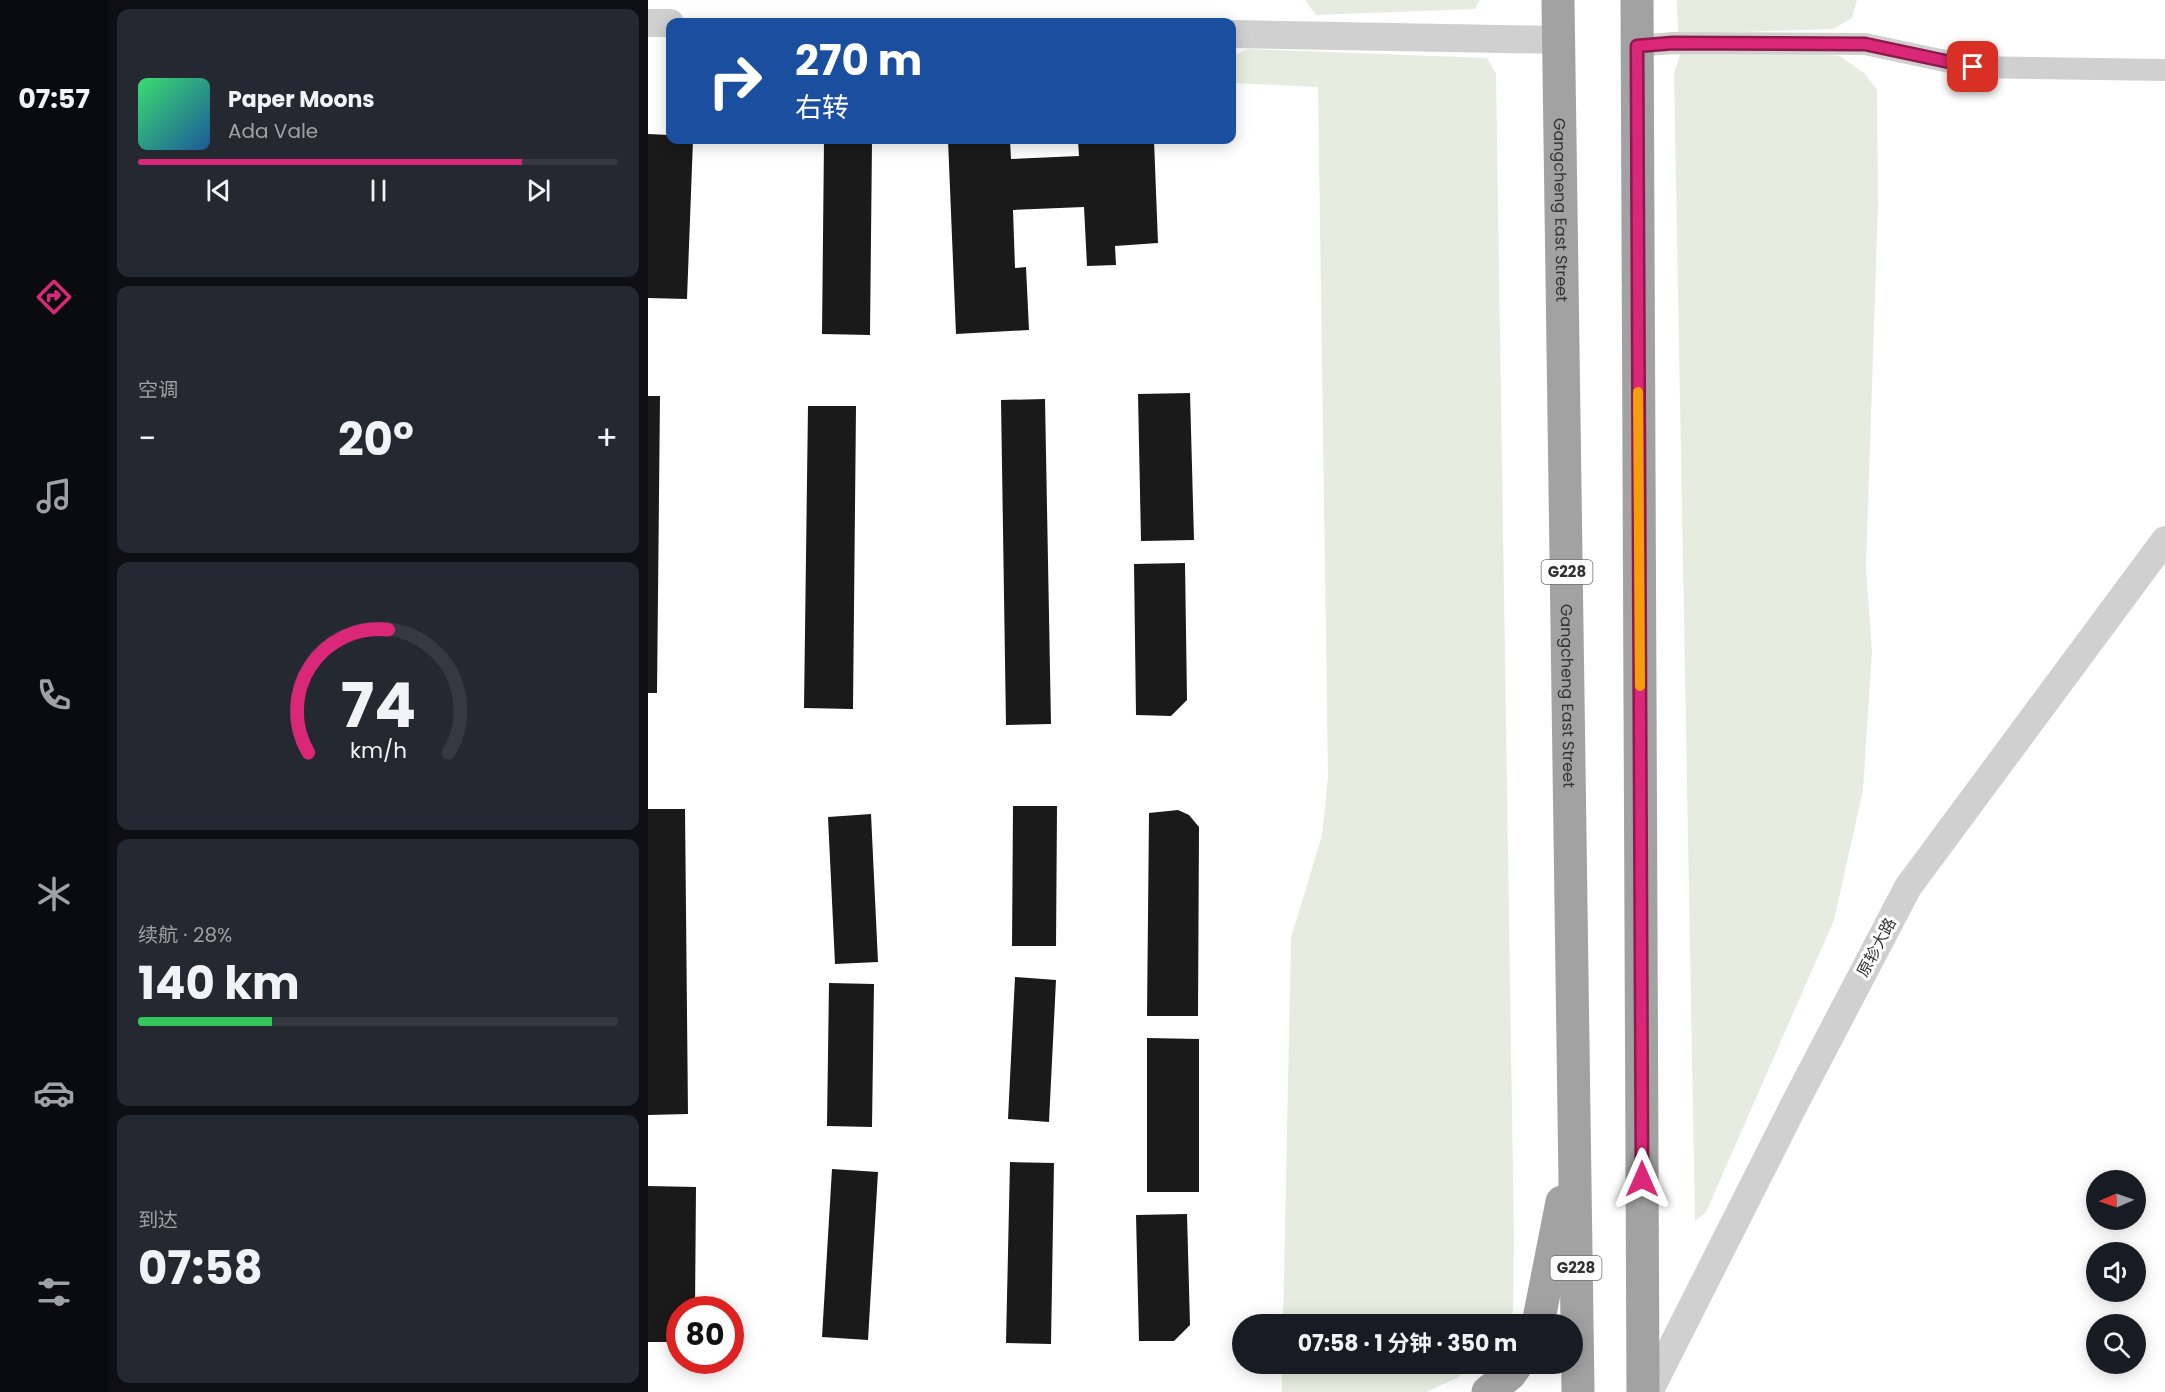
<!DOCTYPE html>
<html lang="zh">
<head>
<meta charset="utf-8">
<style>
	:root { --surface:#171b24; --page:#242831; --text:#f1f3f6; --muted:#9ea1a6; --line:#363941; --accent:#db2777 }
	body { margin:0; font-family:Poppins,"Noto Sans SC",sans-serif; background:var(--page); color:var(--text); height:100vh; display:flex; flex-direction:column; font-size:22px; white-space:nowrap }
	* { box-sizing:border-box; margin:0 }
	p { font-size:20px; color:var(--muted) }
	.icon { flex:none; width:33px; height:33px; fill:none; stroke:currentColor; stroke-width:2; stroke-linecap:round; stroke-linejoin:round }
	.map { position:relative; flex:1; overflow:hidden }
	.panel { display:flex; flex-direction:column; gap:9px; padding:9px; background:#0d0f14; width:540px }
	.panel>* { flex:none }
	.top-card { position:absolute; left:18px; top:18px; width:570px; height:126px; border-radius:12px; box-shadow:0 3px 15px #0003; background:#1a4fa0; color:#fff; overflow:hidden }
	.needle { width:39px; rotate:268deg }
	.fabs { position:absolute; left:1438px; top:1170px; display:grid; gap:12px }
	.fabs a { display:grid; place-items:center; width:60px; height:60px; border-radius:50%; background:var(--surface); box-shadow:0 3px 15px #0003; font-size:30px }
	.speed { position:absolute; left:18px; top:1296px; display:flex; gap:12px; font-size:30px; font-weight:700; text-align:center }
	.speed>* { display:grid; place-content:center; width:78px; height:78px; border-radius:50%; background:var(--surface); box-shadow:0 3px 15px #0003; line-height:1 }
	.speed .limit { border:9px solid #d22; background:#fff; color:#111 }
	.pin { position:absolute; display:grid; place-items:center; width:51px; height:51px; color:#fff; margin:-26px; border-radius:12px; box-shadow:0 3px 9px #0006 }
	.me { position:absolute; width:66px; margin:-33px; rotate:0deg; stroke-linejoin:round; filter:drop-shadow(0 0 4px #0008) }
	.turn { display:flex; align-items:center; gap:21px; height:126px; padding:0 30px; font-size:27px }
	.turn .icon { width:78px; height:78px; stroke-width:2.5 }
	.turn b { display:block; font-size:42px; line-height:51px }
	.big { font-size:45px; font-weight:700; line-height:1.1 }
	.panel .tile { flex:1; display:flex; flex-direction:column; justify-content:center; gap:9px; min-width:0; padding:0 21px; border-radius:12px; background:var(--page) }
	.panel .dial { align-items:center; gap:0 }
	.dial svg { height:156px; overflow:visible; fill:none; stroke:var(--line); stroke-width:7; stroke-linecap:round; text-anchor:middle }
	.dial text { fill:var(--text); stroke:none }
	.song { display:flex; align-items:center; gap:18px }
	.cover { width:72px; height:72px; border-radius:9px; background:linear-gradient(135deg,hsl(140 70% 55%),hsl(210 70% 35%)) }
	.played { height:6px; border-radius:3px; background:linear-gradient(90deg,var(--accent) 80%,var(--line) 80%) }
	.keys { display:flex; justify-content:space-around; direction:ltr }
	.heat { display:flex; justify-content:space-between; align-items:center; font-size:33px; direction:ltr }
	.charge { height:9px; border-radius:4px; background:linear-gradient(90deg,#34c759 28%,var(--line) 0) }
	.trip { position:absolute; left:584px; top:1314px; width:351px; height:60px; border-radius:30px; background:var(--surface); box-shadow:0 3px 15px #0003; font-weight:700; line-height:60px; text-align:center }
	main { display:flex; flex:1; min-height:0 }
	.tabs { display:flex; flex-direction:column; width:108px; justify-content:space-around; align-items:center; background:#090b0e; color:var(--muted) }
	.tabs .icon { width:42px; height:42px }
	.tabs .selected { color:var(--accent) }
	.tabs b { font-size:27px; color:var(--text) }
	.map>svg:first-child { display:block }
	.green { fill:#e6ecdf }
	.building { fill:#1a1a1a }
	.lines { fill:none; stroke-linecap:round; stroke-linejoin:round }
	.minor { stroke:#d0d0d0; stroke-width:22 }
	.tertiary { stroke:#d0d0d0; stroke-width:28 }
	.trunk { stroke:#a2a2a2; stroke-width:33 }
	.route-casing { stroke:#8e194d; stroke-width:15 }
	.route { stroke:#db2777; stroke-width:10 }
	.slow { stroke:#f59e0b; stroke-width:10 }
	.labels { text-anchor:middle; stroke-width:6; stroke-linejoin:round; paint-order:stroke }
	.shield { fill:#fff; stroke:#707070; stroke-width:1.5 }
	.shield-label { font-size:15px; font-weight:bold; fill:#333 }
	.street-label { font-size:16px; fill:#333; stroke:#fff }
</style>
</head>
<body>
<main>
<nav class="tabs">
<b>07:57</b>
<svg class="icon selected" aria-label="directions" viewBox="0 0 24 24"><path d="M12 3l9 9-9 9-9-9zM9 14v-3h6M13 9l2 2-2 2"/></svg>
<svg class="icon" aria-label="music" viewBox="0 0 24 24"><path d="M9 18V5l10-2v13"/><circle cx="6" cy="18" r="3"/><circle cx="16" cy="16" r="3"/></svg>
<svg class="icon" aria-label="phone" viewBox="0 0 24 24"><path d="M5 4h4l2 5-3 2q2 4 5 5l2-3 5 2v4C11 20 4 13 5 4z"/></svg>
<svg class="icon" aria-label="climate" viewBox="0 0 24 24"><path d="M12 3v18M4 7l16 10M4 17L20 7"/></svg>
<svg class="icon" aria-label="car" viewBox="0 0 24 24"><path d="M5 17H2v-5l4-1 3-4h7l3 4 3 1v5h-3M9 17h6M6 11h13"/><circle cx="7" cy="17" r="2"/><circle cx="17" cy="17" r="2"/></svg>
<svg class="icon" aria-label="filters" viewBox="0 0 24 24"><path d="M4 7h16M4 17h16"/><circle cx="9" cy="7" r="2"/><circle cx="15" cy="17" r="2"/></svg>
</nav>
<section class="panel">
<div class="tile">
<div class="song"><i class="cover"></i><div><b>Paper Moons</b><p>Ada Vale</p></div></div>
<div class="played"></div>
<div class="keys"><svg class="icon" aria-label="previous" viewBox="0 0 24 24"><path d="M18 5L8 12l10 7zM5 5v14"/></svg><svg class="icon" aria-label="pause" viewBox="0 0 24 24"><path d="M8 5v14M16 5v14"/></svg><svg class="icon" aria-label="next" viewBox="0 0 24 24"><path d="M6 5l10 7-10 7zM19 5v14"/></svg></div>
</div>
<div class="tile"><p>空调</p>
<div class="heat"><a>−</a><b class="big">20°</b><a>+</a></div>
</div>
<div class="tile dial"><svg viewBox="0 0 100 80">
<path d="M14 69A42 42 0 1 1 86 69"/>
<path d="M14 69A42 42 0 0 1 55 6" stroke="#db2777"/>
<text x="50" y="56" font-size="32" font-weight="700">74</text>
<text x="50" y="72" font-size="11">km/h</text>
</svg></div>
<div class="tile"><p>续航 · 28%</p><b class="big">140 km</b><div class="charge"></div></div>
<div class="tile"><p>到达</p><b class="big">07:58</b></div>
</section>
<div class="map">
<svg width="1517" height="1392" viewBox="0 0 1517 1392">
	<rect width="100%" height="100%" fill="#fff"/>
	<path class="green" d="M657,0h175l-5,9 -159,6z
		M1029,0h180l-5,18 -19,11 -155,5z
		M1043,47h36l113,9 25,18 12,16 1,114 -12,363 6,84 -9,139 -29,130 -128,292 -11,9 -21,-1148 6,-18z
		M599,49l240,9 9,16 18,1168 -1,69 -7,13h-223l8,-386 31,-103 6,-58 -10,-690 -86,-4v-27z
		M634,1364h192l-17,14 -31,14h-144z"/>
	<path class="building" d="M0,134l22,1v5h23l-6,159 -39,-1z
		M300,140h62l1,19 68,-3 -1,-16h76l4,103 -43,3 1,19 -29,1 -3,-59 -71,3 2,58 11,-1 3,63 -73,4z
		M176,141h48l-2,194 -48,-1z
		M542,393l4,147 -53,1 -3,-147z
		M0,396h12l-3,297h-9z
		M397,399l6,325 -45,1 -5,-325z
		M160,406h48l-3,303 -49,-1z
		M537,563l2,137 -16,16 -35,-1 -2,-151z
		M365,806h44l-1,140h-44z
		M0,809h37l3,305 -40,1z
		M530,810l11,5 10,12 -1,189h-51l2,-203z
		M223,814l7,148 -43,2 -7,-147z
		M367,977l41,3 -7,142 -41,-3z
		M181,983l45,1 -2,143 -45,-1z
		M499,1038l52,1v153h-52z
		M362,1162l44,1 -3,181 -45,-1z
		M184,1169l46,3 -10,168 -46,-3z
		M0,1186l48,1 -1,123h-15v32h-32z
		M539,1214l3,111 -16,16h-35l-3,-126z"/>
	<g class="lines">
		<path class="minor" d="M989,46l36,-3 192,1 108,23 192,3"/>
		<path class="tertiary" d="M0,23h22
			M584,34l327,6
			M1001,1392l146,-289 113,-216 257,-347"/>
		<g class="trunk">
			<path id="s1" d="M910,0l20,1392"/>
			<path d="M989,0l6,1392"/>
			<path d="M890,1324l24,-122"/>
			<path d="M840,1392l22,-18 7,-10"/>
		</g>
	</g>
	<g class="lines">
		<g class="route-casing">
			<path id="route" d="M994,1179l-5,-1133 36,-3 192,1 108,23"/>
		</g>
		<use href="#route" class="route"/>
		<path class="slow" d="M990,392l2,294"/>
	</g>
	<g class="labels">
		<g class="shield">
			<rect x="893.5" y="560" width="51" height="24" rx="4.5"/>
			<rect x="902.5" y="1256" width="51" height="24" rx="4.5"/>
		</g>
		<g class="shield-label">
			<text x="919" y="577">G228</text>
			<text x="928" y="1273">G228</text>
		</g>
		<g class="street-label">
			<text dy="6" stroke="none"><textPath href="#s1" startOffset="210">Gangcheng East Street</textPath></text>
			<text dy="6" stroke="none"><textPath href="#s1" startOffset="696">Gangcheng East Street</textPath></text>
			<text transform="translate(1228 947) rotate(-62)" y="6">原轸大路</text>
		</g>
	</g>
</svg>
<div class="fabs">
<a><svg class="needle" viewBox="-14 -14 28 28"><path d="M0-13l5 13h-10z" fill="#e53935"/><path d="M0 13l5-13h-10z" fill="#9ea1a6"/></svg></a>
<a><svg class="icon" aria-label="sound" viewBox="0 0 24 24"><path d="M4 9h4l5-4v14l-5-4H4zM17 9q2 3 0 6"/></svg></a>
<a><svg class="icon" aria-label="search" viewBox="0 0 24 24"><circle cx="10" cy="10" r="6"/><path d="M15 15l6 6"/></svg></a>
</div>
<div class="speed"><div class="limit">80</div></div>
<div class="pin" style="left:1325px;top:67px;background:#d93025"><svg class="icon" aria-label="arrive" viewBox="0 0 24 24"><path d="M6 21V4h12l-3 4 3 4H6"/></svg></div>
<svg class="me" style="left:994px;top:1179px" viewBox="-20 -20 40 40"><path d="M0-17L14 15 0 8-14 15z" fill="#db2777" stroke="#fff" stroke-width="4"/></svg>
<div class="trip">07:58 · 1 分钟 · 350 m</div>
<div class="top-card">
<div class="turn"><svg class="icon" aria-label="right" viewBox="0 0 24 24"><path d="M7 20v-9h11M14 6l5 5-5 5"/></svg><div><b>270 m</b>右转</div></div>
</div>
</div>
</main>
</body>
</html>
